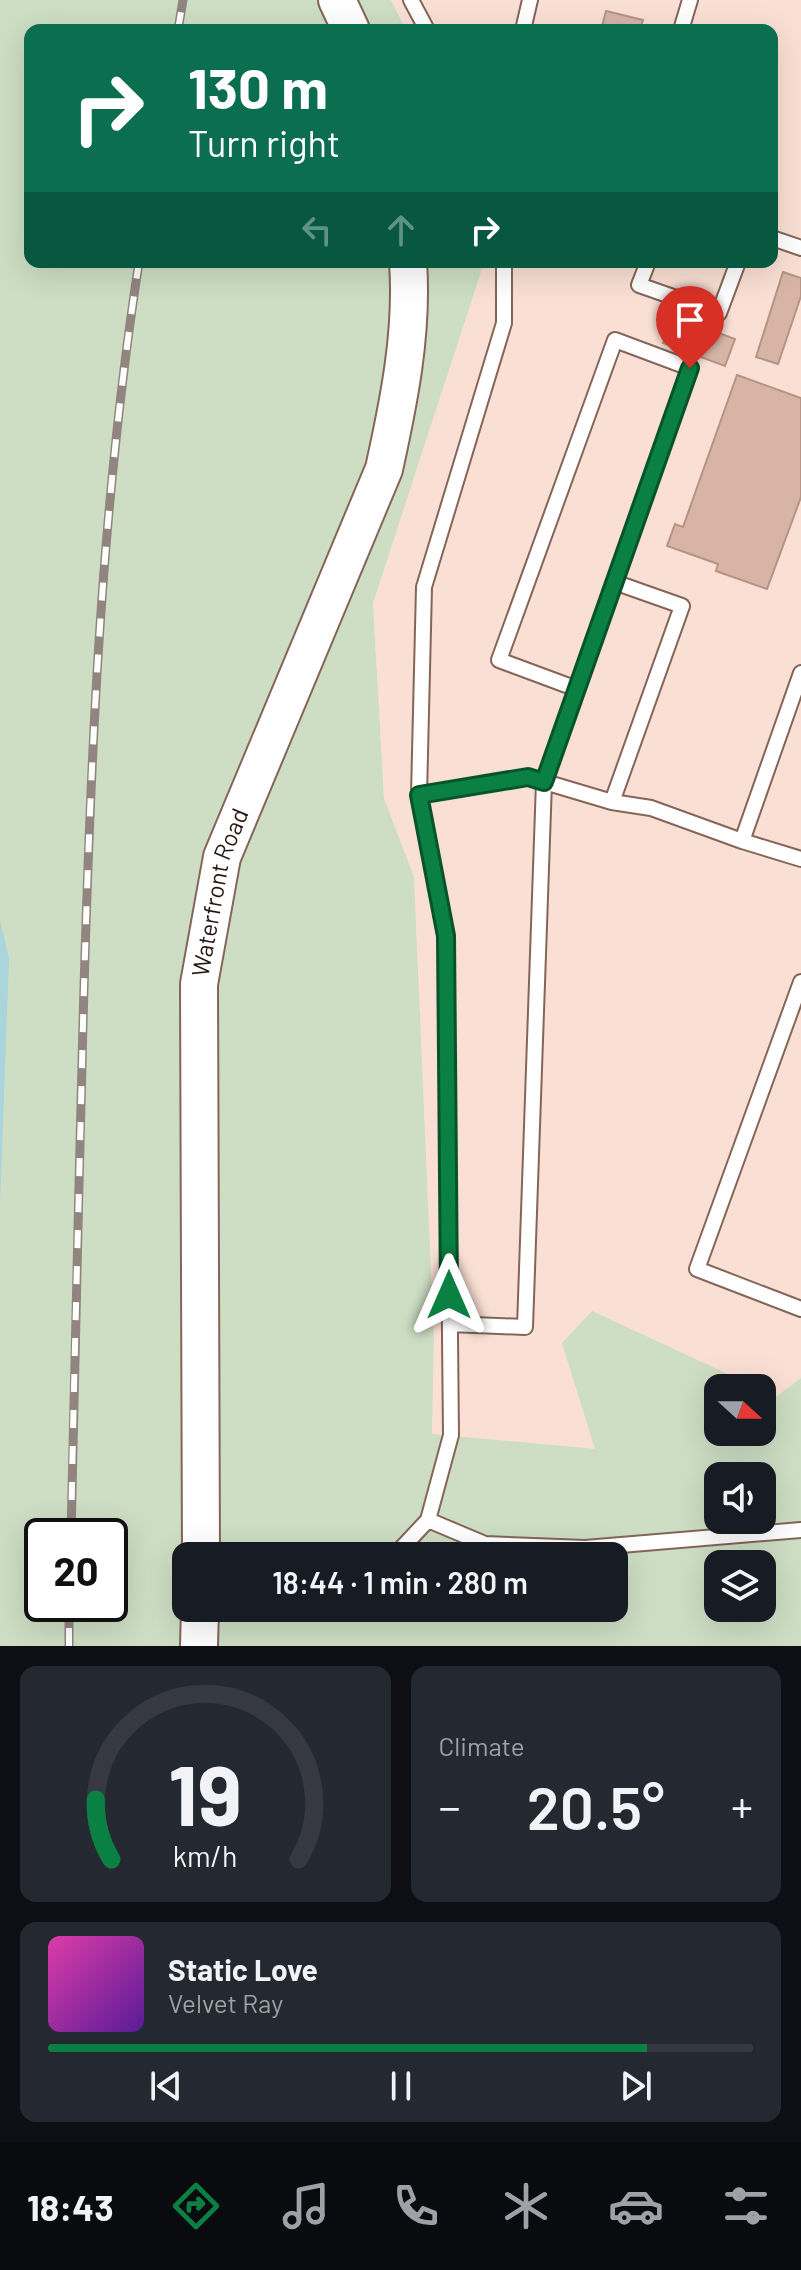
<!DOCTYPE html>
<html lang="en">
<head>
<meta charset="utf-8">
<style>
	:root { --surface:#171b24; --page:#242831; --text:#f1f3f6; --muted:#9ea1a6; --line:#363941; --accent:#0b8043 }
	body { margin:0; font-family:Barlow,sans-serif; background:var(--page); color:var(--text); height:100vh; display:flex; flex-direction:column; font-size:30px; white-space:nowrap }
	* { box-sizing:border-box; margin:0 }
	p { font-size:26px; color:var(--muted) }
	.icon { flex:none; width:44px; height:44px; fill:none; stroke:currentColor; stroke-width:2; stroke-linecap:round; stroke-linejoin:round }
	.map { position:relative; height:1646px; overflow:hidden }
	.details { display:flex; flex-direction:column; gap:20px; padding:20px; background:#0d0f14; flex:1 }
	.details>* { flex:none }
	.guide { position:absolute; left:24px; top:24px; width:754px; height:244px; border-radius:16px; box-shadow:0 8px 32px #0002; background:#0b6e4f; color:#fff; overflow:hidden }
	.needle { width:52px; rotate:111deg }
	.fabs { position:absolute; left:704px; top:1374px; display:grid; gap:16px }
	.fabs a { display:grid; place-items:center; width:72px; height:72px; border-radius:16px; background:var(--surface); box-shadow:0 8px 32px #0002; font-size:40px }
	.speed { position:absolute; left:24px; top:1518px; display:flex; gap:16px; font-size:40px; font-weight:700; text-align:center }
	.speed>* { display:grid; place-content:center; width:104px; height:104px; border-radius:50%; background:var(--surface); box-shadow:0 8px 32px #0002; line-height:1 }
	.speed .limit { border:4px solid #111; border-radius:12px; background:#fff; color:#111 }
	.pin { position:absolute; display:grid; place-items:center; width:68px; height:68px; color:#fff; margin:-82px -34px; border-radius:50% 50% 50% 0; rotate:-45deg; box-shadow:0 0 8px #0007 }
	.pin .icon { rotate:45deg }
	.me { position:absolute; width:88px; margin:-44px; rotate:0deg; stroke-linejoin:round; filter:drop-shadow(0 0 6px #0008) }
	.turn { display:flex; align-items:center; gap:28px; height:168px; padding:0 32px; font-size:36px }
	.turn .icon { width:104px; height:104px; stroke-width:2.5 }
	.turn b { display:block; font-size:56px; line-height:68px }
	.lanes { display:flex; align-items:center; height:76px; padding:0 32px; background:#0003; justify-content:center; gap:40px; direction:ltr }
	.lanes .off { opacity:.35 }
	.big { font-size:60px; font-weight:600; line-height:1.1 }
	.details .tile { flex:1; display:flex; flex-direction:column; justify-content:center; gap:12px; min-width:0; padding:0 28px; border-radius:16px; background:var(--page) }
	.details .dial { align-items:center; gap:0 }
	.dial svg { height:208px; overflow:visible; fill:none; stroke:var(--line); stroke-width:7; stroke-linecap:round; text-anchor:middle }
	.dial text { fill:var(--text); stroke:none }
	.song { display:flex; align-items:center; gap:24px }
	.cover { width:96px; height:96px; border-radius:12px; background:linear-gradient(135deg,hsl(320 70% 55%),hsl(270 70% 35%)) }
	.played { height:8px; border-radius:4px; background:linear-gradient(90deg,var(--accent) 85%,var(--line) 85%) }
	.keys { display:flex; justify-content:space-around; direction:ltr }
	.heat { display:flex; justify-content:space-between; align-items:center; font-size:44px; direction:ltr }
	.details .tiles { flex:1; display:grid; gap:20px; grid-template-columns:1fr 1fr }
	.tile:last-child { grid-column:span 2 }
	.trip { position:absolute; left:172px; top:1542px; width:456px; height:80px; border-radius:16px; background:var(--surface); box-shadow:0 8px 32px #0002; font-weight:600; line-height:80px; text-align:center }
	.tab-bar { display:flex; height:128px; justify-content:space-around; align-items:center; background:#090b0e; color:var(--muted) }
	.tab-bar .icon { width:56px; height:56px }
	.tab-bar .selected { color:var(--accent) }
	.tab-bar b { font-size:36px; color:var(--text) }
	.map>svg:first-child { display:block }
	.built { fill:#fadfd4 }
	.green { fill:#cddec4; fill-rule:evenodd }
	.water { fill:#abd5dc }
	.building { fill:#d7b4a6; stroke:#b59385; stroke-width:2 }
	.lines { fill:none; stroke-linecap:round; stroke-linejoin:round }
	.service-casing { stroke:#856558; stroke-width:18 }
	.tertiary-casing { stroke:#856558; stroke-width:40 }
	.service { stroke:#fff; stroke-width:14 }
	.tertiary { stroke:#fff; stroke-width:36 }
	.rail-casing { stroke:#92847f; stroke-width:9 }
	.rail { stroke:#fff; stroke-width:6; stroke-dasharray:18; stroke-linecap:butt }
	.route-casing { stroke:#07532c; stroke-width:20 }
	.route { stroke:#0b8043; stroke-width:14 }
	.labels { text-anchor:middle; stroke-width:8; stroke-linejoin:round; paint-order:stroke }
	.street-label { font-size:24px; fill:#251813; stroke:#fff }
</style>
</head>
<body>
<div class="map">
<svg width="801" height="1646" viewBox="0 0 801 1646">
	<rect width="100%" height="100%" fill="#fbece6"/>
	<path class="built" d="M391,0h410v1378l-24,18 -15,-8 -199,-45 33,107 -164,-16 2,-94 -20,-463 -30,-79 -11,-196 109,-333 -2,-7h292v-232h-366z"/>
	<path class="green" d="M0,0h391l15,30h-376v232h450l2,7 -109,334 11,195 30,79 20,463 -2,94 163,15 -33,-106 30,-32 166,77h-40v44h44v-42l15,6 24,-18v268h-801zM718,1476h44v44h-44zM42,1536h68v68h-68zM186,1556h428v52h-428zM718,1564h44v44h-44z"/>
	<path class="water" d="M0,920l9,39 -9,247z"/>
	<path class="building" d="M606,11l37,9 -3,10h-39z
		M783,272l18,6v18l-23,68 -22,-7z
		M673,316l62,23 -10,27 -62,-23z
		M737,375l64,23v99l-34,92 -51,-18 2,-7 -51,-18 8,-22 8,3z"/>
	<g class="lines">
		<g class="service-casing">
			<path id="service" d="M411,0l16,30
				M523,30l7,-30
				M681,30l9,-30
				M772,238l29,10
				M648,262l-9,23 80,28 19,-51
				M419,795l109,-18 84,25 39,6 91,33 59,-168
				M612,802l70,-196 -68,-24
				M742,841l59,18
				M801,982l-104,287 104,40
				M450,1324l75,3 19,-545 146,-414 -75,-28 -116,320 78,29
				M428,1520l57,24 100,4 216,-18
				M365,1556l33,-4 30,-32 23,-85 -5,-499 -27,-141 5,-208 80,-264v-61"/>
		</g>
		<g class="tertiary-casing">
			<g id="tertiary">
				<path d="M337,0l14,30"/>
				<path id="s1" d="M201,1556l-2,-572 23,-127 162,-388c15,-68 29,-137 24,-207"/>
				<path d="M199,1646l1,-38"/>
			</g>
		</g>
		<use href="#service" class="service"/>
		<use href="#tertiary" class="tertiary"/>
		<g class="rail-casing">
			<path id="rail" d="M178,30l5,-30
				M71,1536c3,-171 8,-342 12,-513 7,-254 17,-510 56,-761
				M69,1646v-42"/>
		</g>
		<use href="#rail" class="rail"/>
	</g>
	<g class="lines">
		<g class="route-casing">
			<path id="route" d="M449,1295l-3,-359 -27,-141 109,-18 16,5 146,-414"/>
		</g>
		<use href="#route" class="route"/>
	</g>
	<g class="labels">
		<g class="street-label">
			<text dy="8" stroke="none"><textPath href="#s1" startOffset="666">Waterfront Road</textPath></text>
		</g>
	</g>
</svg>
<div class="fabs">
<a><svg class="needle" viewBox="-14 -14 28 28"><path d="M0-13l5 13h-10z" fill="#e53935"/><path d="M0 13l5-13h-10z" fill="#9ea1a6"/></svg></a>
<a><svg class="icon" aria-label="sound" viewBox="0 0 24 24"><path d="M4 9h4l5-4v14l-5-4H4zM17 9q2 3 0 6"/></svg></a>
<a><svg class="icon" aria-label="layers" viewBox="0 0 24 24"><path d="M12 4l9 5-9 5-9-5zM3 14l9 5 9-5"/></svg></a>
</div>
<div class="speed"><div class="limit">20</div></div>
<div class="pin" style="left:690px;top:368px;background:#d93025"><svg class="icon" aria-label="arrive" viewBox="0 0 24 24"><path d="M6 21V4h12l-3 4 3 4H6"/></svg></div>
<svg class="me" style="left:449px;top:1295px" viewBox="-20 -20 40 40"><path d="M0-17L14 15 0 8-14 15z" fill="#0b8043" stroke="#fff" stroke-width="4"/></svg>
<div class="trip">18:44 · 1 min · 280 m</div>
<div class="guide">
<div class="turn"><svg class="icon" aria-label="right" viewBox="0 0 24 24"><path d="M7 20v-9h11M14 6l5 5-5 5"/></svg><div><b>130 m</b>Turn right</div></div>
<div class="lanes"><svg class="icon off" aria-label="left" viewBox="0 0 24 24"><path d="M17 20v-9H6M10 6l-5 5 5 5"/></svg><svg class="icon off" aria-label="ahead" viewBox="0 0 24 24"><path d="M12 20V5M6 11l6-6 6 6"/></svg><svg class="icon" aria-label="right" viewBox="0 0 24 24"><path d="M7 20v-9h11M14 6l5 5-5 5"/></svg></div>
</div>
</div>
<section class="details">
<div class="tiles">
<div class="tile dial"><svg viewBox="0 0 100 80">
<path d="M14 69A42 42 0 1 1 86 69"/>
<path d="M14 69A42 42 0 0 1 8 46" stroke="#0b8043"/>
<text x="50" y="56" font-size="32" font-weight="700">19</text>
<text x="50" y="72" font-size="11">km/h</text>
</svg></div>
<div class="tile"><p>Climate</p>
<div class="heat"><a>−</a><b class="big">20.5°</b><a>+</a></div>
</div>
<div class="tile">
<div class="song"><i class="cover"></i><div><b>Static Love</b><p>Velvet Ray</p></div></div>
<div class="played"></div>
<div class="keys"><svg class="icon" aria-label="previous" viewBox="0 0 24 24"><path d="M18 5L8 12l10 7zM5 5v14"/></svg><svg class="icon" aria-label="pause" viewBox="0 0 24 24"><path d="M8 5v14M16 5v14"/></svg><svg class="icon" aria-label="next" viewBox="0 0 24 24"><path d="M6 5l10 7-10 7zM19 5v14"/></svg></div>
</div>
</div>
</section>
<nav class="tab-bar">
<b>18:43</b>
<svg class="icon selected" aria-label="directions" viewBox="0 0 24 24"><path d="M12 3l9 9-9 9-9-9zM9 14v-3h6M13 9l2 2-2 2"/></svg>
<svg class="icon" aria-label="music" viewBox="0 0 24 24"><path d="M9 18V5l10-2v13"/><circle cx="6" cy="18" r="3"/><circle cx="16" cy="16" r="3"/></svg>
<svg class="icon" aria-label="phone" viewBox="0 0 24 24"><path d="M5 4h4l2 5-3 2q2 4 5 5l2-3 5 2v4C11 20 4 13 5 4z"/></svg>
<svg class="icon" aria-label="climate" viewBox="0 0 24 24"><path d="M12 3v18M4 7l16 10M4 17L20 7"/></svg>
<svg class="icon" aria-label="car" viewBox="0 0 24 24"><path d="M5 17H2v-5l4-1 3-4h7l3 4 3 1v5h-3M9 17h6M6 11h13"/><circle cx="7" cy="17" r="2"/><circle cx="17" cy="17" r="2"/></svg>
<svg class="icon" aria-label="filters" viewBox="0 0 24 24"><path d="M4 7h16M4 17h16"/><circle cx="9" cy="7" r="2"/><circle cx="15" cy="17" r="2"/></svg>
</nav>
</body>
</html>
